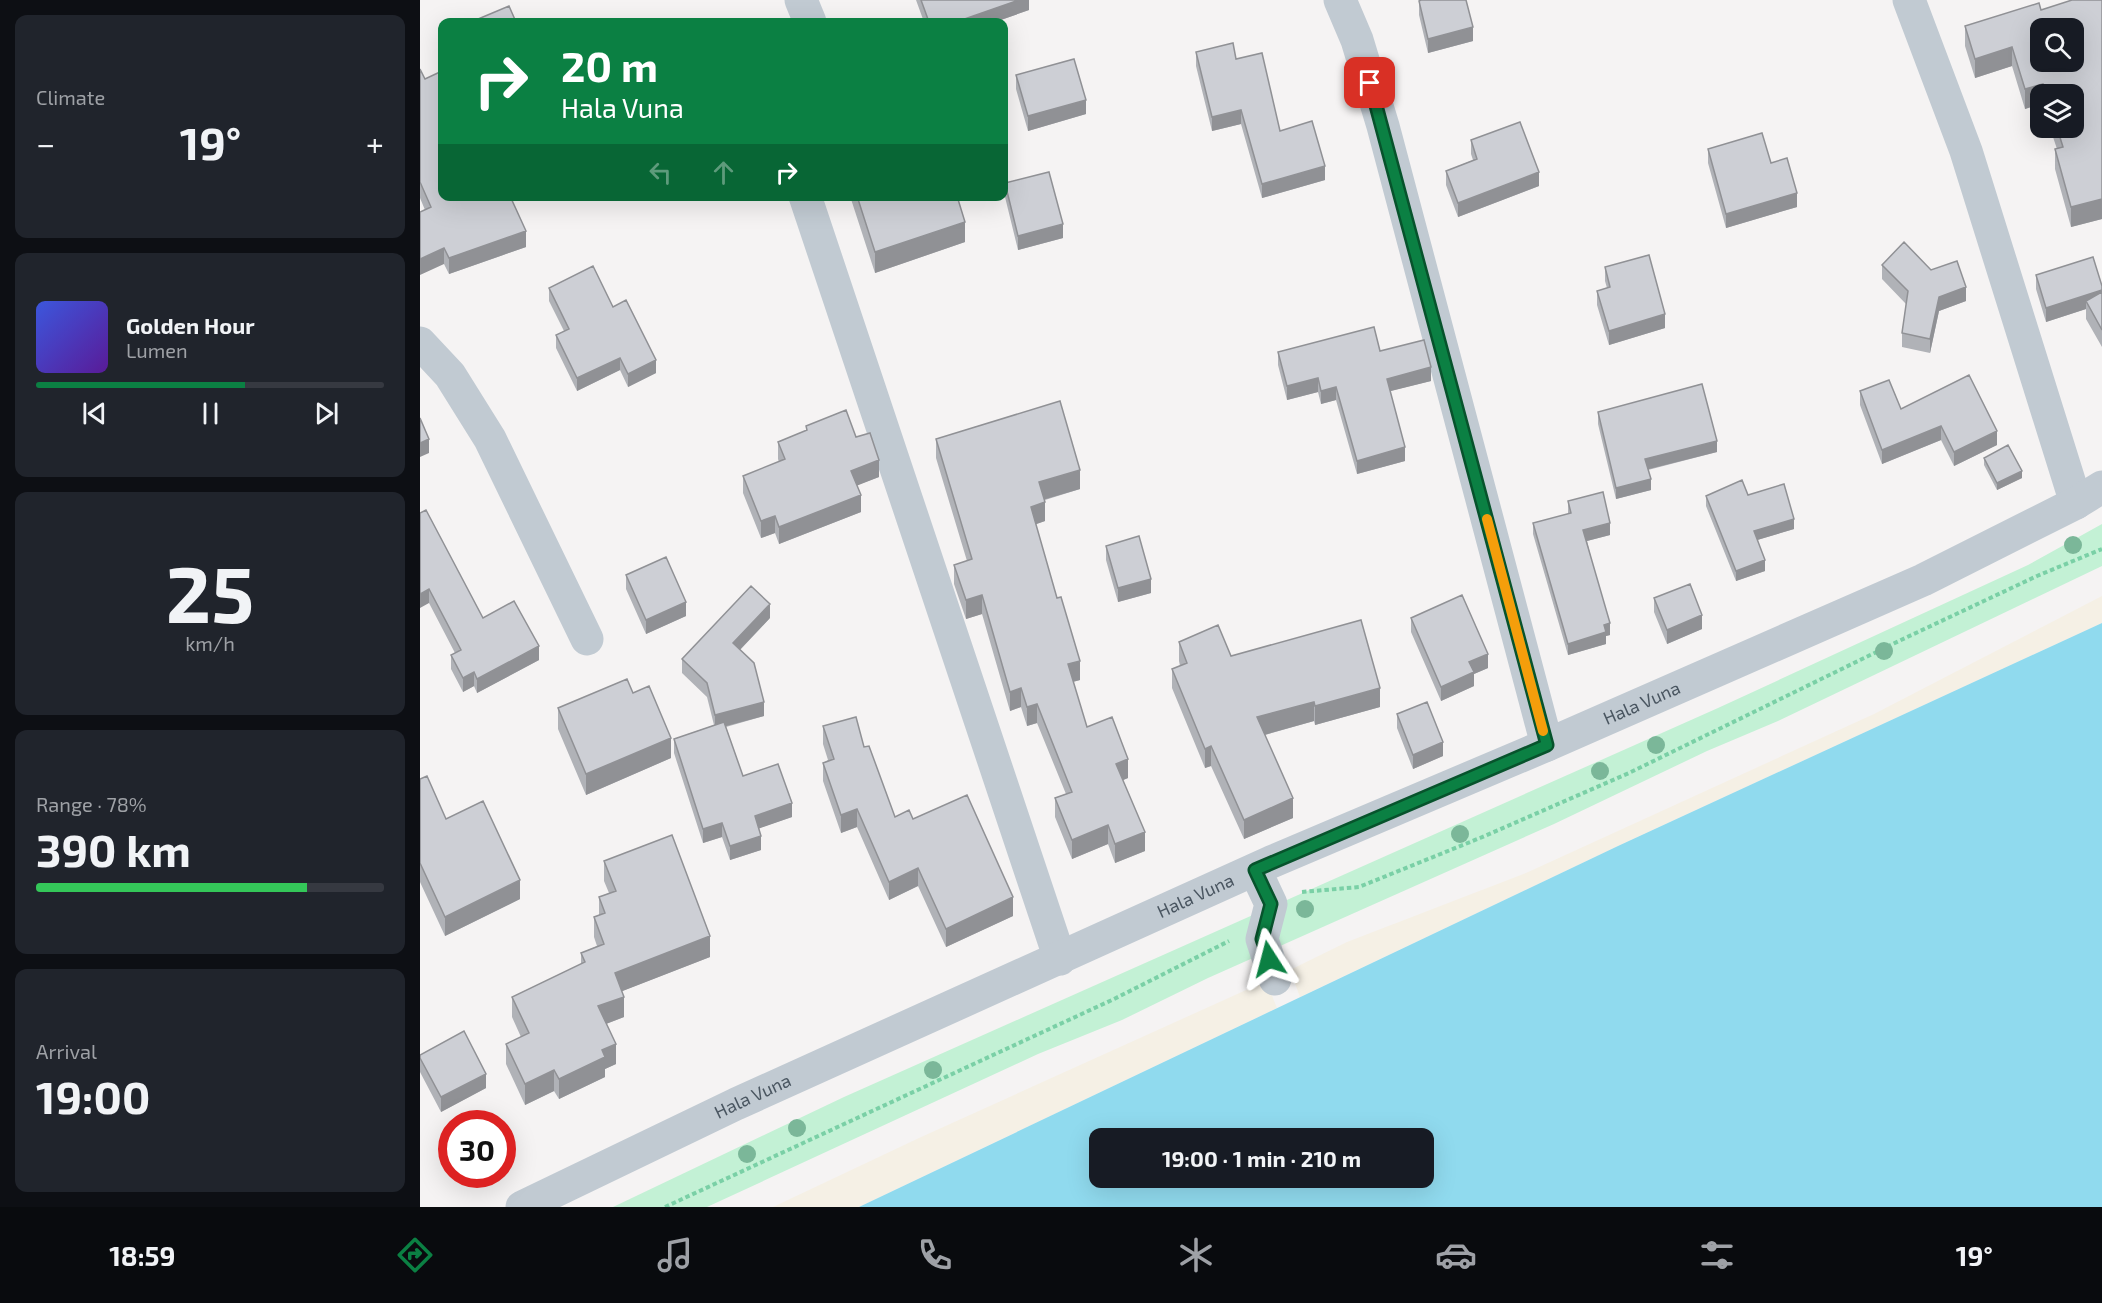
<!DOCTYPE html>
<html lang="en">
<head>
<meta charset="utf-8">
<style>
	:root { --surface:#171b24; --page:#20242c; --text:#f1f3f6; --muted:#9ea1a6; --line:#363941; --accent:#0b8043 }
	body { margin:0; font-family:"Exo 2",sans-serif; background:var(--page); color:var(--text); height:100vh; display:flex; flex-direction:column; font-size:22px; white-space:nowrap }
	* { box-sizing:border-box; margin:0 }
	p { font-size:20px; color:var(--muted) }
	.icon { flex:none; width:33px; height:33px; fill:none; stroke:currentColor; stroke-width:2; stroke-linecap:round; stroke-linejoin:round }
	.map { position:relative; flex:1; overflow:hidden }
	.sheet { display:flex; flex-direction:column; gap:15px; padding:15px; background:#0d0f14; width:420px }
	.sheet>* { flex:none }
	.guide { position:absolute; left:18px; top:18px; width:570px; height:183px; border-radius:12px; box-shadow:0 6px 24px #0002; background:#0b8043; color:#fff; overflow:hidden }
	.tools { position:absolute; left:1610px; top:18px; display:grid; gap:12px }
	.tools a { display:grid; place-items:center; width:54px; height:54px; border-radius:12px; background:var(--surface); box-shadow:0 6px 24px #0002; font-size:30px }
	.speed { position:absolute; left:18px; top:1110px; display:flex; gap:12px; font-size:30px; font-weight:700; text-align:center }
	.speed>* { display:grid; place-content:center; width:78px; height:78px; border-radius:50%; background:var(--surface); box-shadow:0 6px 24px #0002; line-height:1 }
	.speed .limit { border:9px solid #d22; background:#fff; color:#111 }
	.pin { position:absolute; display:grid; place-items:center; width:51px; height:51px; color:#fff; margin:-26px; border-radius:12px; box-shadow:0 3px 9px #0006 }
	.me { position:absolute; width:66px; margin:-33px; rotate:351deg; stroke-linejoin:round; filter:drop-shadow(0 0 4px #0008) }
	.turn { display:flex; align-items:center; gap:21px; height:126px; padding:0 24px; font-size:27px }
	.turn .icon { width:78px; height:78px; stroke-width:2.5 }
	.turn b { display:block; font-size:42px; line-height:51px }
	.lanes { display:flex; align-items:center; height:57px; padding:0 24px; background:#0003; justify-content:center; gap:30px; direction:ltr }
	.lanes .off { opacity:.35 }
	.big { font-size:45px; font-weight:700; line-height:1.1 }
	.sheet .widget { flex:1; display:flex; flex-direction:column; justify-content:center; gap:9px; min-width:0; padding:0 21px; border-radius:12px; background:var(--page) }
	.sheet .dial { align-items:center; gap:0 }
	.dial b { font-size:78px; line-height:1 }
	.song { display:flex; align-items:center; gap:18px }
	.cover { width:72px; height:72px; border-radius:9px; background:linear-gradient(135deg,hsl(230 70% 55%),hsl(270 70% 35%)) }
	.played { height:6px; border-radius:3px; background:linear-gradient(90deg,var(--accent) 60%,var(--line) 60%) }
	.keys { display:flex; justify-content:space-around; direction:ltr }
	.heat { display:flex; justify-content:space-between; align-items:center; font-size:33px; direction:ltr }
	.charge { height:9px; border-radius:4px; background:linear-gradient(90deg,#34c759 78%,var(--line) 0) }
	.trip { position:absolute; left:669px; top:1128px; width:345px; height:60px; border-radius:12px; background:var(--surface); box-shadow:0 6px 24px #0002; font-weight:700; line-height:60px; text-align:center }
	.dock { display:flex; height:96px; justify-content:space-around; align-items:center; background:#090b0e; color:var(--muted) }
	.dock .icon { width:42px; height:42px }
	.dock .on { color:var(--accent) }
	.dock b { font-size:27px; color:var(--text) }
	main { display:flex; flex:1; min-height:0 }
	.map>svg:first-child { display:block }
	.green { fill:#c3f1d5 }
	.sand { fill:#f5f0e5 }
	.water { fill:#90daee; fill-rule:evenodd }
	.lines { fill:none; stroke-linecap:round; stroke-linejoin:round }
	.path { stroke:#7ad0a6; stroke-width:4; stroke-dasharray:4.5 3; stroke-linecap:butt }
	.minor { stroke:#c1cad2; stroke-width:33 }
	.tertiary { stroke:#c1cad2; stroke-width:33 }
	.tree { fill:#7bb799 }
	.wall { fill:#b0b2b7 }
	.shaded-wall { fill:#909195 }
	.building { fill:#cdcfd5; stroke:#909195; stroke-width:1.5; fill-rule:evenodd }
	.route-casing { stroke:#07532c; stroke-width:15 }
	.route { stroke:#0b8043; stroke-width:10 }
	.slow { stroke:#f59e0b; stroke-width:10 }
	.labels { text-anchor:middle; stroke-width:4.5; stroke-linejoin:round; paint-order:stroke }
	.street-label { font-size:18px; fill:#4a5661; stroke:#fff }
</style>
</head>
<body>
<main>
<section class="sheet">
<div class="widget"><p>Climate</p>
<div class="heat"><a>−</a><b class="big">19°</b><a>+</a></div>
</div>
<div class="widget">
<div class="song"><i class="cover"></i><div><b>Golden Hour</b><p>Lumen</p></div></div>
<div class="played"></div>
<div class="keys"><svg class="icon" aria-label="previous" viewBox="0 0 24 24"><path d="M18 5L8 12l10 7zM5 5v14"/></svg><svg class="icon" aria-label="pause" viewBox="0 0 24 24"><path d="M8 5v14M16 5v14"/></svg><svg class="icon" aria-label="next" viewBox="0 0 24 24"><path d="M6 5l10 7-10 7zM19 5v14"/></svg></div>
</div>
<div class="widget dial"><b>25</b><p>km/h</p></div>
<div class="widget"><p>Range · 78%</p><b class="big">390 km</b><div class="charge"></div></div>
<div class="widget"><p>Arrival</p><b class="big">19:00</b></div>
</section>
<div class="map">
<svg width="1682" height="1207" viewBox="0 0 1682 1207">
	<rect width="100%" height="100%" fill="#f5f3f3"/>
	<path class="green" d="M1682,524v42l-324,155 -71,30 -153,73 -346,154 -86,42 -84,34 -331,153h-94l231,-110 874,-389 310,-143z"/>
	<path class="sand" d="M1682,596v27l-484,223 -318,151 -10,-27 57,-28 179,-69 348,-159z
		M846,981l11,27 -418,199h-86l146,-69z"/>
	<path class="water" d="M1682,623v584h-1243l759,-361zM680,1138h324v40h-324z"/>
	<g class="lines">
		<path class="path" d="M882,892l57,-5 121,-49 149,-65 272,-133 136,-64 65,-27
			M245,1207l449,-208 115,-58"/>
		<path class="minor" d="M381,0l9,22
			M920,0l17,40 26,86 164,619
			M1489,0l57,151 110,352
			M385,196l255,763
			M0,343l30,32 40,64 97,200
			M835,870l16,34 -9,35 13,40"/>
		<path class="tertiary" id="s1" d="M102,1207l214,-103 535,-242 276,-117 376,-165 153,-77 26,-16"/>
	</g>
	<g class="tree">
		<circle cx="1653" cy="545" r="9"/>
		<circle cx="1464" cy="651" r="9"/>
		<circle cx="1236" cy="745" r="9"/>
		<circle cx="1180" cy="771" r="9"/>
		<circle cx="1040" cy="834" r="9"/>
		<circle cx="885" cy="909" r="9"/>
		<circle cx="513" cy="1070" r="9"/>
		<circle cx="377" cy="1128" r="9"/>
		<circle cx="327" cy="1154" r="9"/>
	</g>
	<path class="wall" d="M496,0h113v10l-34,12h-71z
		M1682,0v219l-31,8 -16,-58v-20h2l-7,-21h23v-34h-33v10l-15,5 -13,-43 -37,12 -10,-32v-20l76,-16z
		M999,1l54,40 -45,12 -9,-38z
		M776,52l40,7 44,72 45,49 -63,18 -21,-74 -29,7 -16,-65z
		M0,69l22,127 84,51 -77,27 -5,-10 -19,-54 -5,-12z
		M596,75l70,39 -58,17 -12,-42z
		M1051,140l68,46 -81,31 -12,-32v-14l27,-11 -2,-6z
		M1288,149l63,14 26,44 -71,21 -18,-65z
		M585,183l58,55 -45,12 -13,-53z
		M430,196h107l8,46 -90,31z
		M1462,265l49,5 35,31 -27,10 -9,42 -28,-6v-14l4,-29 -24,-25z
		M1185,267l60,61 -56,17 -12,-40v-14l10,-3 -2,-7z
		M1616,275l66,11v61l-16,-28v-10l-40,13 -10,-33z
		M129,288l64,19 43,66 -28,14 -8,-17 -43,21 -21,-43v-13l8,-4 -15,-30z
		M960,351l51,30 -41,10 15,70 -48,13 -21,-74 -15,4 -3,-12 -31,8 -9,-35v-13z
		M1440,391l41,18 96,36 -43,21 -13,-26 -59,24 -22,-59z
		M1178,412l119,40 -69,18 3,20 -35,9 -18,-75z
		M386,426l50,11 23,40 -22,8 4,27 -82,32 -4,-11 -14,5 -18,-45v-17l36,-14 -1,-3v-17l28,-11z
		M516,439l144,50 -35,11v21l-9,3 44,156 -7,2 14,45 41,51 -5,2 22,71 -30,12 -7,-19 -36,15 -17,-42v-19l11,-4 -29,-71 -10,3 -6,-19 -11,4 -28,-97 -16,5 -12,-35v-19l13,-4 -31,-103z
		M1564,458l38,20 -25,12 -13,-25z
		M1328,495l46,34 -37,11 8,31 -29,10 -30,-75v-10z
		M1148,501l42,34 -23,6 23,94 -4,1v8l-38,11 -35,-121v-11l35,-9z
		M0,513l63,105 56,42 -62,33 -3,-7 -11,6 -12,-23v-14l4,-2 -26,-50z
		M686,546l45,47 -33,9 -12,-42z
		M206,575l60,41 -40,18 -20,-45z
		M1234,598l48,31 -35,15 -13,-32z
		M350,618l-30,32 24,66 -38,11 17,49 49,41 -33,11 2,22 -31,10 -8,-23 -19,6 -29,-90v-14l40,-14 -7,-28 -25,-24v-14z
		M991,618l77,50 -14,6v12l-33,15 -30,-69z
		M759,642l52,14 149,51 -65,18 -1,-4 -49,14 28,83 -49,21 -33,-73 -6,2 -33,-80v-19l8,-3 -1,-5z
		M213,693l38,65 -85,37 -28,-66v-21z
		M977,714l46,42 -30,13 -16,-41z
		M403,726l41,21 31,70 18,2 100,97 -67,31 -28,-61 -29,14 -32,-73 -16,6 -18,-52v-18l5,-3 -5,-16z
		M0,779l26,40 74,80 -75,37 -25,-54z
		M184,861l106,96 -88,34 2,26 -18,7 10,40 -11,5v8l-46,22 -5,-8 -29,14 -19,-41v-20l15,-7 -9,-20v-20l69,-33v-11l16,-7 -3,-9v-20l5,-2v-18l10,-4 -5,-12z
		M0,1055l66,33 -45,24 -21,-40z"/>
	<path class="shaded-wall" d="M599,0h10v10l-34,12h-39z
		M1053,27v14l-45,12v-14z
		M1592,47v19l-37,12v-19z
		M1623,84v10h-3v10l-15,5v-20z
		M666,100v14l-58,17v-15z
		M821,110v14l-29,7v-14z
		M905,166v14l-63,18v-14z
		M1119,172v14l-81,31v-14z
		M1377,193v14l-71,21v-14z
		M1682,199v20l-31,8v-20z
		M545,222v20l-90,31v-21z
		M643,224v14l-45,12v-14z
		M106,231v16l-77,27v-16z
		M24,248v16l-24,11v-16z
		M1546,287v14l-27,10 -9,42v-14l9,-42z
		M1682,290v14l-16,-3v8l-40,13v-14z
		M1245,314v14l-56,17v-14z
		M200,358v12l-43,21v-13z
		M236,360v13l-28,14v-13z
		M1011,367v14l-44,11v-13z
		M898,378v14l-31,8v-14z
		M916,387v13l-15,4v-13z
		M1521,426v14l-59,24v-14z
		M1577,431v14l-43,21v-14z
		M9,439v14l-9,4v-14z
		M1297,441v11l-72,18v-11z
		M985,447v14l-48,13v-13z
		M459,460v17l-28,11v-17z
		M660,470v19l-41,12v-19z
		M1602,471v7l-25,12v-7z
		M1231,479v11l-35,9v-11z
		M441,495v17l-82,32v-17z
		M625,502v19l-14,5v-19z
		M355,516v17l-14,5v-17z
		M1374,519v10l-40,12v-10z
		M1190,523v12l-27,7v-12z
		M1345,560v11l-29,10v-10z
		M731,579v14l-33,9v-14z
		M9,589v14l-9,5v-14z
		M562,595v19l-16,5v-19z
		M266,602v14l-40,18v-14z
		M350,604v14l-37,39v-14z
		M1282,615v14l-35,15v-14z
		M1190,623v12l-4,1v8l-38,11v-11l36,-19z
		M119,646v14l-62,33v-14z
		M1068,654v14l-14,6v12l-33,15v-14l28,-25z
		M660,661v19l-12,3v-19z
		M54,672v14l-11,6v-14z
		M601,688v19l-11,4v-19z
		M960,688v19l-65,18v-19z
		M344,702v14l-49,13v-14z
		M894,702v19l-57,16v-20z
		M617,704v19l-10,3v-19z
		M251,738v20l-85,37v-21z
		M1023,742v14l-30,13v-14z
		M791,746v20l-6,2v-19z
		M708,759v19l-12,5v-19z
		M873,798v20l-49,21v-19z
		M372,803v14l-37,13v-14z
		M437,809v18l-16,6v-18z
		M302,823v14l-19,6v-14z
		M688,825v19l-36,15v-19z
		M725,832v19l-30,12v-19z
		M341,836v14l-31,10v-14z
		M498,868v18l-29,14v-18z
		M100,880v19l-75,37v-19z
		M593,897v19l-67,31v-18z
		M290,936v21l-95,37v-21z
		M204,997v20l-26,10v-21z
		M196,1044v20l-11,5v8l-46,22v-20l43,-29z
		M134,1070v21l-29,14v-21z
		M66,1074v14l-45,24v-15z"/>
	<path class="building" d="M501,0h98l-63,22h-27z
		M1001,0h45l7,27 -45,12 -9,-38z
		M1652,0h30v199l-31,8 -16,-58 8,-2 -6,-19h16v-34h-27l-3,-10 -18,5 -13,-42 -37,12 -10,-33 74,-23 2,7zM1620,28h33v34h-33z
		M89,6l7,16h-45z
		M813,43l3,16 26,-6 18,78 32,-10 13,45 -63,18 -21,-74 -29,7 -16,-65z
		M654,59l12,41 -58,16 -12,-41z
		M0,69l5,10 17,-8v125h68l16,35 -77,27 -5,-10 -24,11v-47l11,-5 -11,-25z
		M1100,122l19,50 -81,31 -12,-32 31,-12 -6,-19z
		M1342,133l9,30 16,-5 10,35 -71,21 -18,-65z
		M629,172l14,52 -45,12 -13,-53z
		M437,196h100l8,26 -90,30z
		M1484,242l27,28 26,-9 9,26 -27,10 -9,42 -28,-6 6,-42 -26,-26z
		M1229,255l16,59 -56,17 -12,-40 13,-4 -5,-20z
		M1673,257l9,29v4l-56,18 -10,-33z
		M173,266l20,41 13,-7 30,60 -28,14 -8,-16 -43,20 -21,-43 13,-6 -20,-41z
		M1682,292v38l-16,-29z
		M954,327l6,24 44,-11 7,27 -44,12 18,68 -48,14 -21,-74 -15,4 -3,-13 -31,8 -9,-34z
		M1549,375l28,56 -43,21 -13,-26 -59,24 -22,-59 29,-11 12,29z
		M1282,384l15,57 -72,18 6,20 -35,9 -18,-76z
		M640,401l20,69 -41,12 6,20 -14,5 26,91 4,-1 19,64 -12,3 19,63 25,-10 16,42 -12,5 29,68 -30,12 -7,-19 -36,15 -17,-42 17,-6 -35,-88 -10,3 -6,-19 -11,4 -28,-97 -16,5 -12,-35 18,-6 -36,-120z
		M426,410l10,27 14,-4 9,27 -28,11 10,24 -82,32 -4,-11 -14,5 -18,-45 42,-17 -7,-17 29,-12 -1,-4z
		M0,418l9,21 -9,4z
		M1588,445l14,26 -25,12 -13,-25z
		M1322,480l6,15 36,-11 10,35 -40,12 11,29 -29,11 -30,-75z
		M1183,492l7,31 -27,7 27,93 -6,2 2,7 -38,12 -35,-121 38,-10 -3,-12z
		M6,510l57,108 31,-17 25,45 -62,33 -3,-7 -11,6 -12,-23 10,-5 -32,-61 -9,5v-81z
		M719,536l12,43 -33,9 -12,-42z
		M246,557l20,45 -40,18 -20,-45z
		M1270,584l12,31 -35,15 -13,-32z
		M331,586l19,18 -37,39 21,20 10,39 -49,13 -8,-32 -25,-24z
		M1042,595l26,59 -19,8 5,10 -33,15 -30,-69z
		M941,620l19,68 -65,18 -1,-4 -57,15 36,81 -49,22 -33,-74 -6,3 -33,-80 15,-6 -8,-21 39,-17 13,31z
		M207,679l6,14 16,-7 22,52 -85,36 -28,-66z
		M1007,702l16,40 -30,13 -16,-41z
		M436,717l8,30 5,-1 26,71 14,-7 4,9 54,-24 46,102 -67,32 -28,-61 -29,14 -32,-73 -16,6 -18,-52 11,-4 -11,-33z
		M304,722l19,54 35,-12 14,39 -37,13 6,20 -31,10 -8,-23 -19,6 -29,-90z
		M7,776l19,43 37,-18 37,79 -75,37 -25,-54v-84z
		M252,835l38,101 -95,37 9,24 -26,9 18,38 -14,6 3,7 -46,22 -5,-9 -29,14 -19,-40 23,-11 -17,-36 73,-35 -4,-9 23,-9 -10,-27 11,-4 -6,-16 17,-6 -12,-30z
		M44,1031l22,43 -45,23 -21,-39v-3z"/>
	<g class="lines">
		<g class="route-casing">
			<path id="route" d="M849,959l-7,-20 9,-35 -16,-34 292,-125 -177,-662"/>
		</g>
		<use href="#route" class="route"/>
		<path class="slow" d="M1067,519l56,212"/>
	</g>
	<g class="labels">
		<g class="street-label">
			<text dy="6" stroke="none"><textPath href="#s1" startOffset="1228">Hala Vuna</textPath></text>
			<text dy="6" stroke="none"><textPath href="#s1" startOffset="742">Hala Vuna</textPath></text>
			<text dy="6" stroke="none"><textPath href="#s1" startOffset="256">Hala Vuna</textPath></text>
		</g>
	</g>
</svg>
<div class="tools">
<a><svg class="icon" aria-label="search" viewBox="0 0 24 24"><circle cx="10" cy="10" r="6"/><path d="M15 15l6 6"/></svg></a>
<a><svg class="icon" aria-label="layers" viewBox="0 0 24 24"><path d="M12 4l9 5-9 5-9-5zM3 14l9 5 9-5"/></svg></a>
</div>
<div class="speed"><div class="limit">30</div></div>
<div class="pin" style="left:950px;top:83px;background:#d93025"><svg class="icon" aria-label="arrive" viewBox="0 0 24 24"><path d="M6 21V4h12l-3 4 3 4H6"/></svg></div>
<svg class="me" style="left:849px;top:959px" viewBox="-20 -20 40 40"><path d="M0-17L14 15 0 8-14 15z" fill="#0b8043" stroke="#fff" stroke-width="4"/></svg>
<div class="trip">19:00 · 1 min · 210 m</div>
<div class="guide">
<div class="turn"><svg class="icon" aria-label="right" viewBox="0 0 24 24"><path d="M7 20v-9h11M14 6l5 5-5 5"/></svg><div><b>20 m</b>Hala Vuna</div></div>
<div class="lanes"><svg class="icon off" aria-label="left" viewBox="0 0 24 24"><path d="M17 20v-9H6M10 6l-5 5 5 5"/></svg><svg class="icon off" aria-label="ahead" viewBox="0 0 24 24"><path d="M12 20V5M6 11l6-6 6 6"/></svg><svg class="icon" aria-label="right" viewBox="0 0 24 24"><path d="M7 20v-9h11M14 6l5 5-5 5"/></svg></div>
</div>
</div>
</main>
<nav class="dock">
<b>18:59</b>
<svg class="icon on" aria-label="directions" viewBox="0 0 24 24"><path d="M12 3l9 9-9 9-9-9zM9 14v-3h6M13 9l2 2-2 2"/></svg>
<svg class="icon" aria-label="music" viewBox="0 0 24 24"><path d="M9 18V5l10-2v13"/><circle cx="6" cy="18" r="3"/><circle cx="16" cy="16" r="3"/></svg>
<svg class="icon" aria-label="phone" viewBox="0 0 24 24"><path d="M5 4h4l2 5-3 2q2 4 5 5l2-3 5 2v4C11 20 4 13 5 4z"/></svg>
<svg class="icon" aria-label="climate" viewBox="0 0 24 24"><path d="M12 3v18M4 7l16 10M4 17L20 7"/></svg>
<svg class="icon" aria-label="car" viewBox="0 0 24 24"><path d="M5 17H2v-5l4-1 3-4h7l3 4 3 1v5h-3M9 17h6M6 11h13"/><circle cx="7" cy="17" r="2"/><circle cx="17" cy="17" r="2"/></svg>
<svg class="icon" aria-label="filters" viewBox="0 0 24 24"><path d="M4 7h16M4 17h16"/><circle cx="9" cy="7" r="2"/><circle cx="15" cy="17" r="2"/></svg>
<b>19°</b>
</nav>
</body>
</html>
